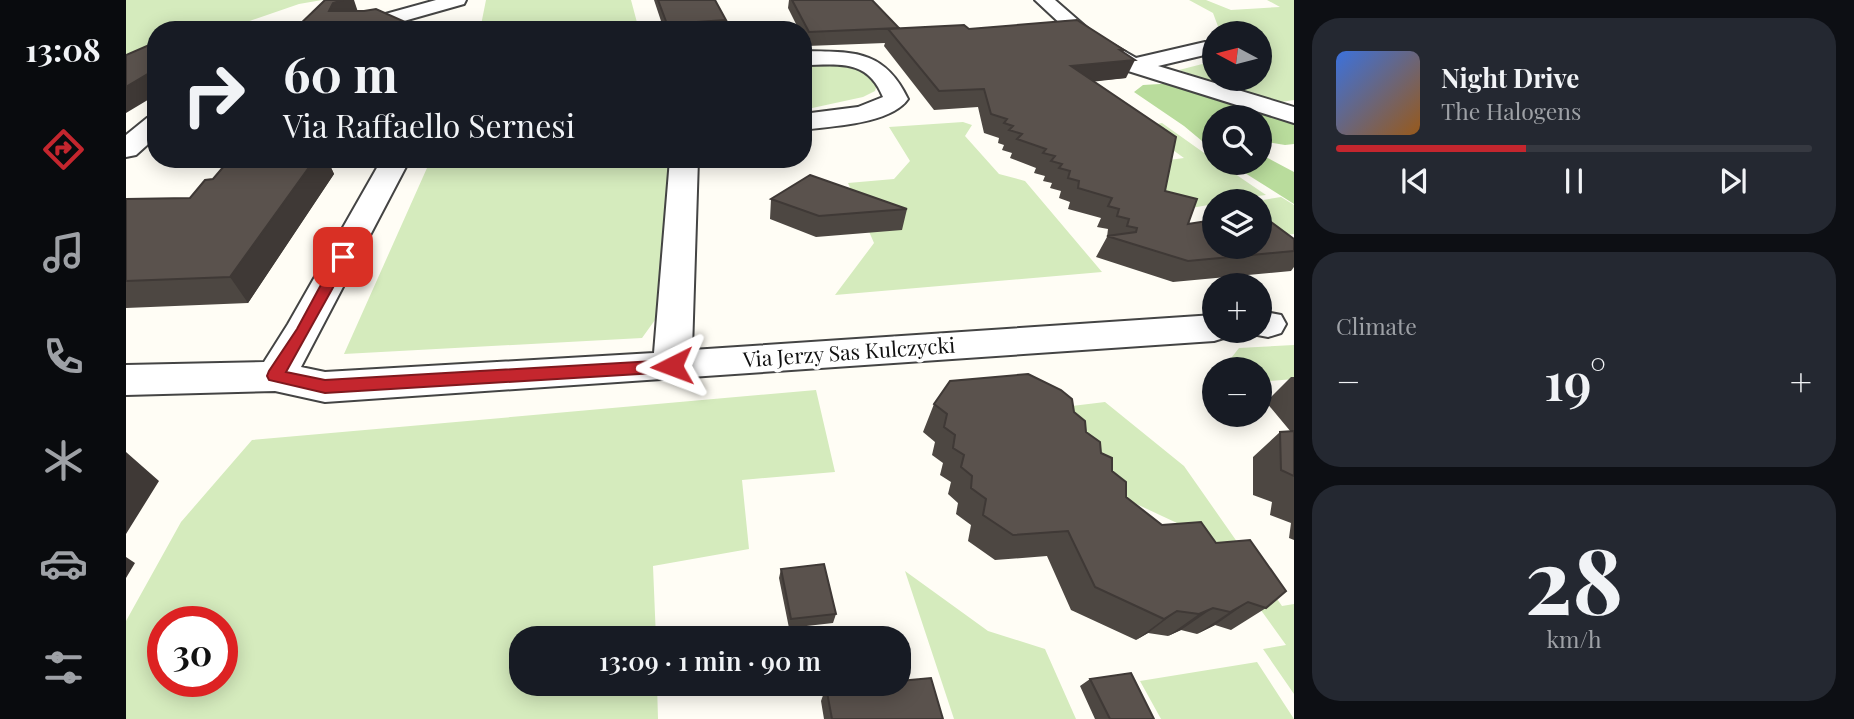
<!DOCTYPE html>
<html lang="en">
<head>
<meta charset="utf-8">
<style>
	:root { --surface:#171b24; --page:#242831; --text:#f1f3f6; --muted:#9ea1a6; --line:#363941; --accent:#c4262e }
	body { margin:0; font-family:"Playfair Display",serif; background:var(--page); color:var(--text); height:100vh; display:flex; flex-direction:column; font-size:26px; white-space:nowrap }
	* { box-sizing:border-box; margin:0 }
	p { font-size:23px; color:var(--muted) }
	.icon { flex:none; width:38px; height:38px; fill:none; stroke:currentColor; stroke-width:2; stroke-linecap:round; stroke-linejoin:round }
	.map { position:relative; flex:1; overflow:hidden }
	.details { display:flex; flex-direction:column; gap:18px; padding:18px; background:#0d0f14; width:560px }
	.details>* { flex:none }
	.top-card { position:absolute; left:21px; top:21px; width:665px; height:147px; border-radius:28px; box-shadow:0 4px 18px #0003; background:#171b24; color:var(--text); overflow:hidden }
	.needle { width:46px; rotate:277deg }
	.buttons { position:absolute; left:1076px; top:21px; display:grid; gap:14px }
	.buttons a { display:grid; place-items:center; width:70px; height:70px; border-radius:50%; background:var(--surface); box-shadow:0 4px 18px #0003; font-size:35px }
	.speed { position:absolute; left:21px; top:606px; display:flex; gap:14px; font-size:35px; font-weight:700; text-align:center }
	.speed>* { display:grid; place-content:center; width:91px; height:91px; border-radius:50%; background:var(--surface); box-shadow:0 4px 18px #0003; line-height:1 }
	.speed .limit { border:10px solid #d22; background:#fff; color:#111 }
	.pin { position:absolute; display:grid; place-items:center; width:60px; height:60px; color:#fff; margin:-30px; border-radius:14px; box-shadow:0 4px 10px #0006 }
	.me { position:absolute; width:77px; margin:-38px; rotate:267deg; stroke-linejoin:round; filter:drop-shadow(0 0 5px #0008) }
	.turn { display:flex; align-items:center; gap:24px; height:147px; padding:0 21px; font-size:32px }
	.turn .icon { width:91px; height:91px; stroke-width:2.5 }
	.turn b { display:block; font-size:49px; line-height:60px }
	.big { font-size:52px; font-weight:600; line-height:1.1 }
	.details .tile { flex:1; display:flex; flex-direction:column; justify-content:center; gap:10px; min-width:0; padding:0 24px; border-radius:28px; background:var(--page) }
	.details .dial { align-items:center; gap:0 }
	.dial b { font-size:91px; line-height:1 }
	.song { display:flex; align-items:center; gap:21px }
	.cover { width:84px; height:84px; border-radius:10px; background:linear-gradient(135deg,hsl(220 70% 55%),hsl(30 70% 35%)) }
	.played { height:7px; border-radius:4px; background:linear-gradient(90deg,var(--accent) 40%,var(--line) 40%) }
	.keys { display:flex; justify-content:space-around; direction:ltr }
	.heat { display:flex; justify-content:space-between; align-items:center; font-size:38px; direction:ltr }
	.trip { position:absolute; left:383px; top:626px; width:402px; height:70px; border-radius:28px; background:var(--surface); box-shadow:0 4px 18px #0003; font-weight:600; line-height:70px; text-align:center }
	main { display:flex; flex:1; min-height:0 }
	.menu { display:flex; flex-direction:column; width:126px; justify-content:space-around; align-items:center; background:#090b0e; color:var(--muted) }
	.menu .icon { width:49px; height:49px }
	.menu .current { color:var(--accent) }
	.menu b { font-size:32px; color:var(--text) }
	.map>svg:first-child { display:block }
	.green { fill:#d5ebbd; fill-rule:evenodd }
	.forest { fill:#b9dc9c }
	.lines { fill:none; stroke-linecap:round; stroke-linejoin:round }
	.minor-casing { stroke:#444; stroke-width:4 }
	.minor { fill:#fff; fill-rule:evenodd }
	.wall { fill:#4d4742 }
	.shaded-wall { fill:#3f3936 }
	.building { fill:#5a524d; stroke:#3f3936; stroke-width:2 }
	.route { fill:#c4262e; stroke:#7f191e; stroke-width:2 }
	.labels { text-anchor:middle; stroke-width:7; stroke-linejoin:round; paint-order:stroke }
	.street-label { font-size:21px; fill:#111; stroke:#fff }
</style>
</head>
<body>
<main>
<nav class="menu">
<b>13:08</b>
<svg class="icon current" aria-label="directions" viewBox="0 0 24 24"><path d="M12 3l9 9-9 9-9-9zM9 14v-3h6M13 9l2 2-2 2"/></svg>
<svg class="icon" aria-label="music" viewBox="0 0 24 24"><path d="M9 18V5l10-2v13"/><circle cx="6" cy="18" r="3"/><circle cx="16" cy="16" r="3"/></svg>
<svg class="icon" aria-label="phone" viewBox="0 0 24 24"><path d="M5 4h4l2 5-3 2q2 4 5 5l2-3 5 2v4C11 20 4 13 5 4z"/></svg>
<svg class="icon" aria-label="climate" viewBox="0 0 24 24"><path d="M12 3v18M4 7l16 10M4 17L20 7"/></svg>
<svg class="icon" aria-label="car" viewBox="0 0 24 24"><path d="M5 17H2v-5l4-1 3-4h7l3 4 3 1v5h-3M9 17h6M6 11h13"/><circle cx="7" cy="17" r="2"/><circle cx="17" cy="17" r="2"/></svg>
<svg class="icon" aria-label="filters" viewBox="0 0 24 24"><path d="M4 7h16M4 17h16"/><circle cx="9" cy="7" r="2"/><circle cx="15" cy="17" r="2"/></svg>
</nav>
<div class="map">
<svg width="1168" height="719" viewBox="0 0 1168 719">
	<rect width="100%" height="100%" fill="#fffdf5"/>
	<path class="green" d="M0,0h196l-23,4 -76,26h-67v22l-30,12z
		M360,0h145l8,30h-159z
		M1063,0h17l25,10 49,-3 -13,-7h27v100l-19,3 -96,-33 35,-9v18h46v-46h-35l-6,-4 -6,-16z
		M677,64c24,1 60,-2 74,20l-2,7 -12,6 -60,13z
		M837,122l9,3 -7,11 34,38 26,7 77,91 -267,23 39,-52 -26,-60 46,-4 16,-18 -21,-34z
		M1036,123l52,37v3h5l47,32 -52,6v3l-40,7 -42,-46 52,-7 -43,-31z
		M305,159h242l-13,154 -18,25 -298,16z
		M1155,197l13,8v29l-34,4v-37h-3z
		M1168,345v34l-34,3v-13h-25l-7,-7 11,-14z
		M690,390l19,82 -93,8 7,69 -96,17 3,73h-134v45h135l1,35h-532v-98l55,-99 71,-82zM37,621h59v60h-59z
		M979,402l79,64 98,140 12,-2v90l-31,-45 23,-4 -77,-107 -94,-44 -68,-85z
		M779,571l83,60 57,18 31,70h-122z
		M1131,662l37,57h-133l-21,-38z"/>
	<path class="forest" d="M1051,83l117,34v27l-9,1 -25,-4 4,15 30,16v32l-65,-41h31v-46h-46v34l-30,-25 -50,-34 9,-7z"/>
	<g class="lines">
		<g class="minor-casing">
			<path id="minor" d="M310,0h30l-2,4 -92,26h-33l3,-4z
				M909,0h20l39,34 42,24 69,-16 8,1v10l-55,13 136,41v16l-169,-53 -45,-28z
				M677,51c50,1 81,-2 105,48 -17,25 -76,27 -105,31v-16l55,-7 25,-10c-16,-39 -45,-32 -80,-32z
				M30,115v22l-20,18 -10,2v-22l21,-17z
				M256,159h28l-109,208 24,5 329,-19 16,-194h28l-6,191 522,-35v16h17l-4,6 -13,4 -889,61 -50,-11 -149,4v-30l138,-3 24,-38z
				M1134,311l21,4 5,9 -5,9 -13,4 -21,-4 -1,-2h14z"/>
		</g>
		<use href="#minor" class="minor"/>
	</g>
	<path class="wall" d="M528,0h61l11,20v10h-62z
		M663,0h83l27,28 70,1 155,21 -1,2 3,26 -33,3 72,110 23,33 106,15v28l-3,4 -118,11 -77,-25 11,-20 1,-8 -11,-2 4,-9 -33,-9 2,-7 -11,-4 2,-7 -11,-3 2,-5 -9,-2 2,-5 -11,-3 2,-5 -26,-10 2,-5 -10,-3 2,-5 -6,-2 1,-5 -15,-5 -6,-26 -44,3 -50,-64 1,-3 -78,3 -4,-7v-9h-4l-11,-22z
		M201,159l7,15 -86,129 -122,5v-109l64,-1 23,-19z
		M645,199l136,10 -5,21 -86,7 -46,-18z
		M1165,377h3v163l-5,-2 2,-15 -21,-8 2,-13 -19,-7v-38l27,-25h11l-25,-30z
		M808,404l140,8 12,20 26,39 14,26 36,28 54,18 50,65 -35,22 -16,-5 -18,9 -16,-4 -13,6 -20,-3 -12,7 -65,-30 -24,-54 -52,4 -27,-19 3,-16 -15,-11 2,-11 -10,-9 3,-12 -11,-7 3,-12 -11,-8 3,-13 -12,-10z
		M655,569l55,45 -3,9 -44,5 -10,-50z
		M964,679l64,40h-59l-15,-33z
		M700,687l117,32h-119l-3,-18z"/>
	<path class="shaded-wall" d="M217,0h11l6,18 -31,-7 4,-8z
		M277,21l2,9h-21z
		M994,50h4l-5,11 16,-1 -9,18 -62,7 7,-19z
		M30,69v26l-30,18v-26z
		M189,159h12l7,15 -86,129 -18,-26z
		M0,452l33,29 -33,53z
		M0,557l9,6 -9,15z
		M1122,602l-33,23 -18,9 33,-22z
		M1087,608l-32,22 -13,6 31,-22z
		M1051,611l-29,22 -12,7 28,-21z"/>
	<path class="building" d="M199,0h18l-10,3 -4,8h35l12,-2 27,12 -19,9h-90z
		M532,0h57l11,20 -59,4z
		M666,0h80l27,28 -90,4z
		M951,20l47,30h-4l15,10 -64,6 105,71 -11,54 32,8 -9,25 26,-4v27h46v-33l34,25v12l-106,10 -81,-25 29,-4 1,-4 -10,-2 2,-7 -12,-3 2,-7 -11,-3 4,-8 -34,-10 1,-7 -11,-3 2,-7 -11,-3 3,-4 -11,-3 4,-5 -12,-3 3,-4 -29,-10 5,-5 -13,-4 4,-4 -9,-3 3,-4 -16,-5 -7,-25 -45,2 -51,-62 76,-4 5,4z
		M30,42v27l-30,18v-32z
		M104,159h85l-85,118 -104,4v-82l64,-1 15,-18 8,-1z
		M684,175l97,34 -88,7 -48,-17z
		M902,374l33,16 11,9 2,13 11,9 1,11 14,10 1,11 11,5v13l14,11v15l36,28 39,-3 15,21 34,-3 36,51 -20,17 -18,-6 -18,10 -17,-4 -14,6 -22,-3 -13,8 -69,-32 -27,-56 -55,4 -30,-20 3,-16 -15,-11 1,-12 -11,-9 3,-12 -11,-7 2,-13 -11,-8 3,-13 -13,-10 16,-23z
		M1168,431v45l-13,-6 -1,-38z
		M698,564l12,50 -45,5 -10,-50z
		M1005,673l23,46h-44l-20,-40z
		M805,678l12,41h-111l-6,-32 32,-3h42v-3z"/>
	<path class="route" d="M217,253l7,4 -64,115 39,8 347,-20 8,6 -8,6 -347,21 -56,-13 -2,-4 2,-5 28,-42 39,-72z"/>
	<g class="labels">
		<g class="street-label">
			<text transform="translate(723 353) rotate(-4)" y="7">Via Jerzy Sas Kulczycki</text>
		</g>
	</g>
</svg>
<div class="buttons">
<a><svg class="needle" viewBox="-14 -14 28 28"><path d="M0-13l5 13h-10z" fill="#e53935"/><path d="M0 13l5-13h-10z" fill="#9ea1a6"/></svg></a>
<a><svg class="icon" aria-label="search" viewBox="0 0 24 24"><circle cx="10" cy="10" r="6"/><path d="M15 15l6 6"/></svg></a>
<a><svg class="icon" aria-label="layers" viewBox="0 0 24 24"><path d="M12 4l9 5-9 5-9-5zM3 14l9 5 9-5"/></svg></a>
<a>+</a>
<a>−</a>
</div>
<div class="speed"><div class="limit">30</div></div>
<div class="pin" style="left:217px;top:257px;background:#d93025"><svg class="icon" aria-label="arrive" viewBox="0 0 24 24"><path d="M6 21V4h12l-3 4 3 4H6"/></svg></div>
<svg class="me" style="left:546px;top:366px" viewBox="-20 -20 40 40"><path d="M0-17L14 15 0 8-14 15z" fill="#c4262e" stroke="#fff" stroke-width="4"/></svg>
<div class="trip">13:09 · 1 min · 90 m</div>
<div class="top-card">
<div class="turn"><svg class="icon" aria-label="right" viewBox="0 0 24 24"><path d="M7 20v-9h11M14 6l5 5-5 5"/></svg><div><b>60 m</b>Via Raffaello Sernesi</div></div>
</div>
</div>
<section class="details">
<div class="tile">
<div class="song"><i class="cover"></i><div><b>Night Drive</b><p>The Halogens</p></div></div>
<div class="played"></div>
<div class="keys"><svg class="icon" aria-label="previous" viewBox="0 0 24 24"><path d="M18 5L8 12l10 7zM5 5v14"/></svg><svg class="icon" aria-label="pause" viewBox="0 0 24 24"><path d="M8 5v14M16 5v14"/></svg><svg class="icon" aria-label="next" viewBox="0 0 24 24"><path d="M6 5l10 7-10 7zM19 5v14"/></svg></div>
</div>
<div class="tile"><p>Climate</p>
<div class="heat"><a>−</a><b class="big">19°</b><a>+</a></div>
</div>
<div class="tile dial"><b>28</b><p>km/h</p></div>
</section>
</main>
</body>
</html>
